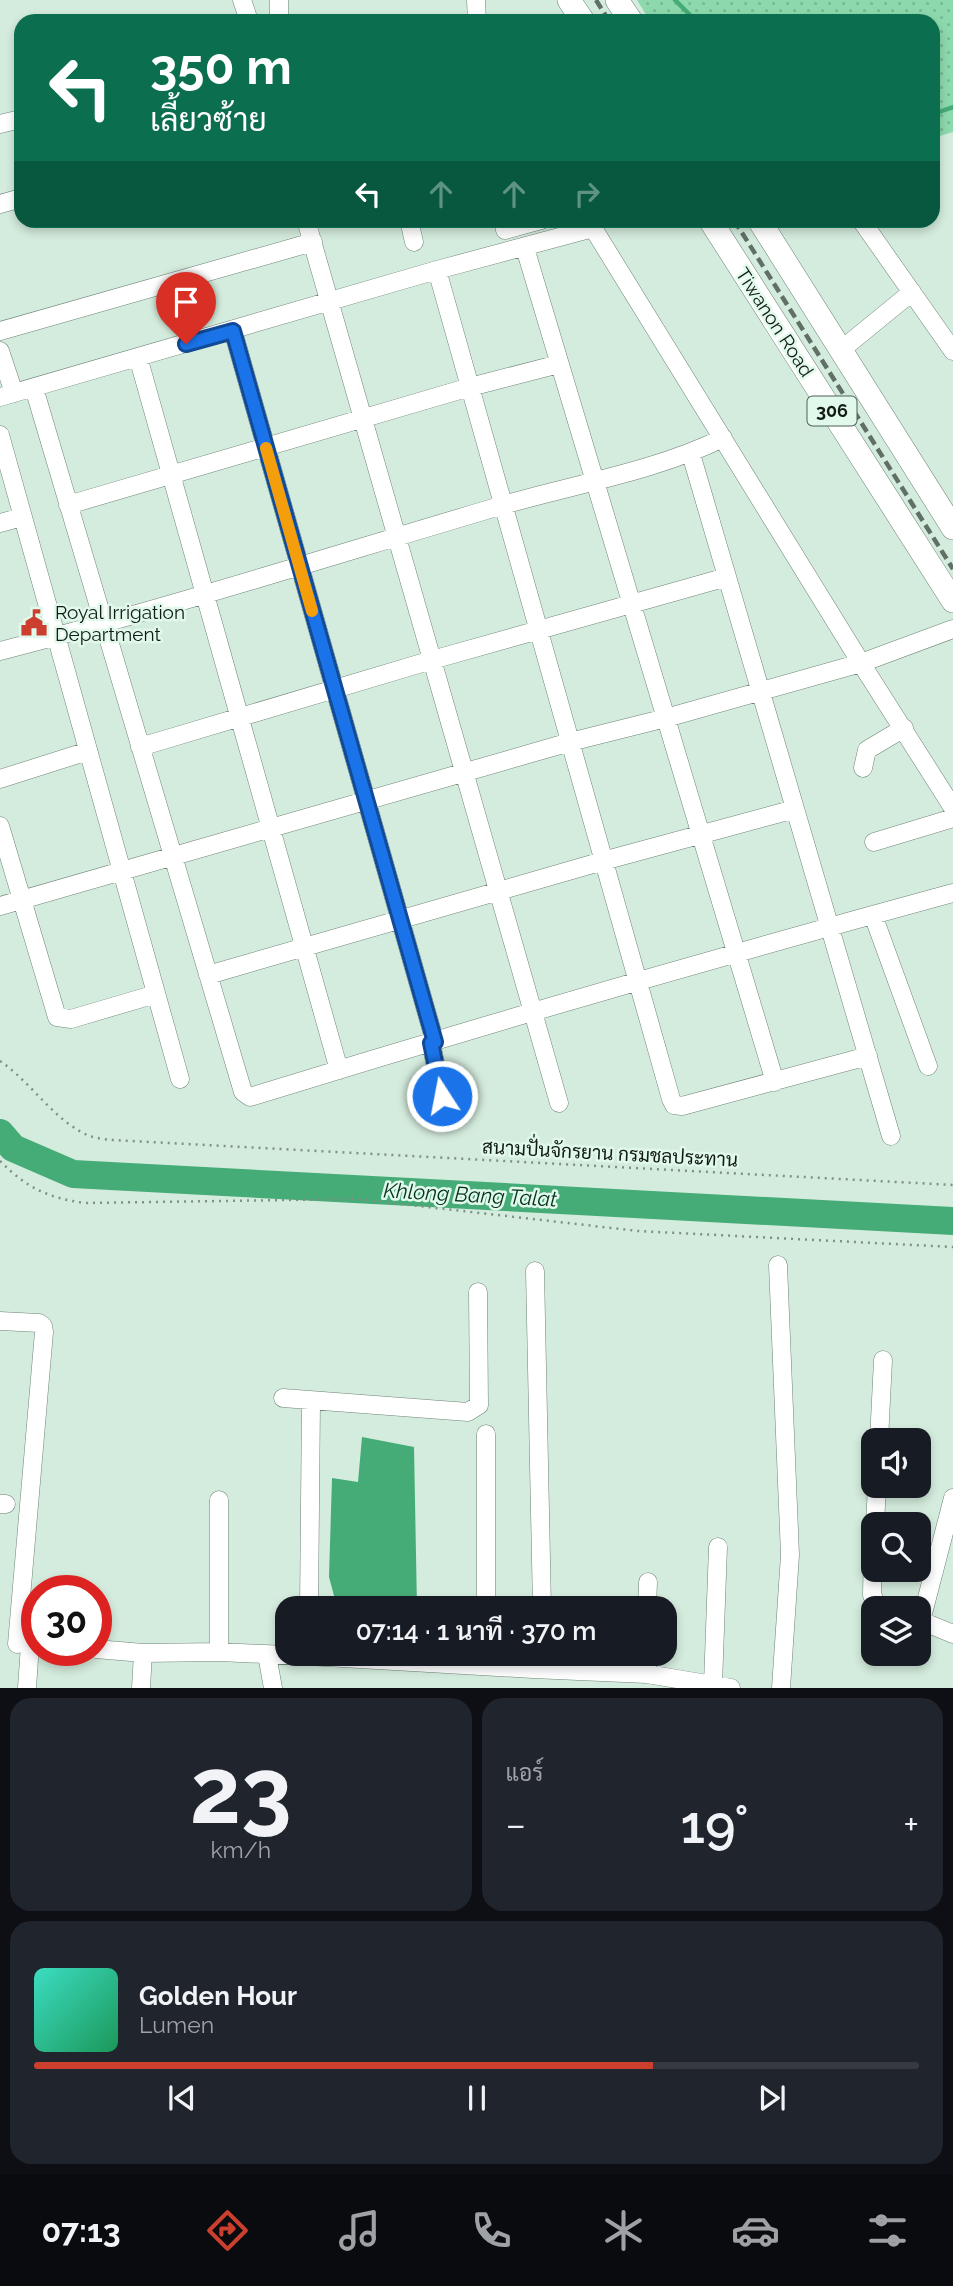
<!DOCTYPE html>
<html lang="th">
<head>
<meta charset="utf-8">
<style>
	:root { --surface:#171b24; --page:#20242c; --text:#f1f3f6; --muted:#9ea1a6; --line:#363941; --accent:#cc3f2f }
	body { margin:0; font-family:Raleway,Sarabun,sans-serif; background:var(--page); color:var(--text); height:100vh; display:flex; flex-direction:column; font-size:26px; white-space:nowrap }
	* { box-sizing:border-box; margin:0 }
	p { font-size:23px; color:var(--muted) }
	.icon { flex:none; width:38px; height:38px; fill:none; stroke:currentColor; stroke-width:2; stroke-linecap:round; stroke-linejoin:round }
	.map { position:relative; height:1688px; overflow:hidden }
	.sheet { display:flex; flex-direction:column; gap:10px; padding:10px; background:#0d0f14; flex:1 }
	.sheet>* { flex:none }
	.guide { position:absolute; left:14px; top:14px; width:926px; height:214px; border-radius:21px; box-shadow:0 4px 10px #0003; background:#0b6e4f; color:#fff; overflow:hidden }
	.buttons { position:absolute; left:861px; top:1428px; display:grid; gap:14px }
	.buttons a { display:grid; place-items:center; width:70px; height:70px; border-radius:14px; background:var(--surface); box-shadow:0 4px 10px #0003; font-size:35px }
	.speed { position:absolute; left:21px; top:1575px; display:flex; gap:14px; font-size:35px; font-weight:700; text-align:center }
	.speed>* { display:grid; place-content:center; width:91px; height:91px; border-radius:50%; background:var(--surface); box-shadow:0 4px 10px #0003; line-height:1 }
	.speed .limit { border:10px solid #d22; background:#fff; color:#111 }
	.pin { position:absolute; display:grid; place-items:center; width:60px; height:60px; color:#fff; margin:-72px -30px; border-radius:50% 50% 50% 0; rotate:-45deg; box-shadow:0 0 7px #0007 }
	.pin .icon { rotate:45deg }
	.me { position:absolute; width:77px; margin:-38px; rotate:349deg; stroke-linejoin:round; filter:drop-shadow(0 0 5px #0008) }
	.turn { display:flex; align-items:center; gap:24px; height:147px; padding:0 21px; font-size:32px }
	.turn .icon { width:91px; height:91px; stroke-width:2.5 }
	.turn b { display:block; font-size:49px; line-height:60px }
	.lanes { display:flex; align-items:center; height:66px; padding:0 21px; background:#0003; justify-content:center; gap:35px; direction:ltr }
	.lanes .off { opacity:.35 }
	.big { font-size:52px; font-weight:600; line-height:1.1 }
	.sheet .tile { flex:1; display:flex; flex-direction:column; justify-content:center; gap:10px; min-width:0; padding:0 24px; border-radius:21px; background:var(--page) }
	.sheet .dial { align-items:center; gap:0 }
	.dial b { font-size:91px; line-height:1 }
	.song { display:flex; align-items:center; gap:21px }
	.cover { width:84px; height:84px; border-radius:10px; background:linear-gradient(135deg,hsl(170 70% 55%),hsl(150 70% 35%)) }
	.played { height:7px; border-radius:4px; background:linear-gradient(90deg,var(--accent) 70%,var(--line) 70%) }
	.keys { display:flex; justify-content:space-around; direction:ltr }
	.heat { display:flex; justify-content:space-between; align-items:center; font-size:38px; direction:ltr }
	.sheet .tiles { flex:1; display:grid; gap:10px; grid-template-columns:1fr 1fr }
	.tile:last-child { grid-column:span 2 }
	.trip { position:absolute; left:275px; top:1596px; width:402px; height:70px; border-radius:21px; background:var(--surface); box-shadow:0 4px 10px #0003; font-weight:600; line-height:70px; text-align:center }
	.menu { display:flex; height:112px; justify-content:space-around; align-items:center; background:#090b0e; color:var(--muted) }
	.menu .icon { width:49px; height:49px }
	.menu .active { color:var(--accent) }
	.menu b { font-size:32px; color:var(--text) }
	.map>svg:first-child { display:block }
	.green { fill:url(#green-dots) }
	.water { fill:#46ac77 }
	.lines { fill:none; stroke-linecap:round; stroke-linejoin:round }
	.stream { stroke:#46ac77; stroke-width:4.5 }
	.river { stroke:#46ac77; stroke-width:28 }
	.minor-casing { stroke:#6f8477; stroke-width:19 }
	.major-casing { stroke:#6f8477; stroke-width:24 }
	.path { stroke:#7f9086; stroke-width:2.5; stroke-dasharray:2 5; stroke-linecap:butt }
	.minor { stroke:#fff; stroke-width:18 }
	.major { stroke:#fff; stroke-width:23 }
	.rail { stroke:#617067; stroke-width:4.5; stroke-dasharray:10 5; stroke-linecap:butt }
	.route-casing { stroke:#114b97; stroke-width:18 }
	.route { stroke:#1a73e8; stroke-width:12 }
	.slow { stroke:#f59e0b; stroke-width:12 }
	.labels { text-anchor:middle; stroke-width:5; stroke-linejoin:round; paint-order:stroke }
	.shield { fill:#e1f9ea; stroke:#515e56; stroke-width:2 }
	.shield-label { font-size:18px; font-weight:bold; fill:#131b16 }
	.street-label { font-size:19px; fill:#131b16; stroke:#e1f9ea }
	.poi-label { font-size:19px; fill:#131b16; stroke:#e1f9ea; text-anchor:start }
	.water-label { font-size:21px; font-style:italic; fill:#05321d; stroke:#e1f9ea }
</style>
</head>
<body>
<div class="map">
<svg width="953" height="1688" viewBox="0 0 953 1688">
	<defs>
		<pattern id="green-dots" width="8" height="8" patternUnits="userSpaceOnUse" patternTransform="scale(1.75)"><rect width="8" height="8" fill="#8dd9ad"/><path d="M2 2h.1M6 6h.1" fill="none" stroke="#79ba94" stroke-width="1.8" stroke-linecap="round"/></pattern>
	</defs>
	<rect width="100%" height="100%" fill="#d4ecdd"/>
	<path class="green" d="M637,0h316v132l-20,6v-117h-283z"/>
	<path class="water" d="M362,1437l52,10 3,161h-74l-7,-5 -7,-26 3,-99 26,4z"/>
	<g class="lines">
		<path class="stream" d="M675,0l21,21
			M933,114l20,-7"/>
		<path class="river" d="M0,1133l13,15 60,26 880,47"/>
		<g class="minor-casing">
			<path id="minor" d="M242,0l7,21
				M279,0v21
				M476,0l1,21
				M0,124l21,-5
				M0,204l21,-6
				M306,220l253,883
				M409,220l5,22
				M503,220l2,10 36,-10
				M861,220l92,131
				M525,248l250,834
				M437,270l234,829 3,6 8,1 186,-50
				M0,331l313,-89
				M233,331l202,711
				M841,350l71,-58
				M0,351l14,42
				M138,357l201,713
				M34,388l209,704 7,5c233,-72 468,-140 703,-204
				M0,397l437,-127 156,-42 268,435 92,145
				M0,435l180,644
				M691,454l200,682
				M68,505l402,-118 89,-23
				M0,523l22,-6
				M0,651c168,-43 334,-96 500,-145 75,-22 153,-34 223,-68
				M140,747l292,-87 295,-83
				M863,768l4,-18 37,-22
				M0,779l88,-28
				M0,826l57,191 14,2 85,-25
				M874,842l79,-24
				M0,906l570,-164 96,-24 195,-55 92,-34
				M873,915l55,151
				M208,975l395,-114 192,-52
				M431,1043l11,53
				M778,1265l12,290 -9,133
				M535,1271l7,337
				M0,1321l39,2 4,3 1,6 -27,312
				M283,1398l185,14 11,-7 -1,-113
				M879,1440l4,-80
				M219,1500v152
				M0,1504h6
				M875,1524l2,-38
				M873,1548l-1,47 7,13
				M309,1608l2,-206
				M486,1608v-174
				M647,1608l1,-26
				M919,1620l34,14
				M921,1621l32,-123
				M96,1649l47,4 76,-1 89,4 225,13 114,5 84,14
				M267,1655l6,33
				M647,1674v-20
				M713,1684l5,-137
				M27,1688l3,-43
				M141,1688l2,-35"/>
		</g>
		<g class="major-casing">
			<path id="major" d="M569,0l14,21
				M617,0l14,21
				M710,220l243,381
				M759,220l194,308"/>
		</g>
		<path class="path" d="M0,1061c31,21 51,56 85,73 8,4 18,5 27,6l841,45
			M0,1161c27,27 48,37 85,42l272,-4 281,32 315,16"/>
		<use href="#minor" class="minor"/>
		<use href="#major" class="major"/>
		<path class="rail" d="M596,0l13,21
			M734,220l219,349"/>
	</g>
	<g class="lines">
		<g class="route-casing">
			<path id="route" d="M186,344l47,-13 202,711 -4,1 11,53"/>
		</g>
		<use href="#route" class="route"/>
		<path class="slow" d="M266,448l46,163"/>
	</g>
	<defs>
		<g id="civic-bare" transform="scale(2.1)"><path d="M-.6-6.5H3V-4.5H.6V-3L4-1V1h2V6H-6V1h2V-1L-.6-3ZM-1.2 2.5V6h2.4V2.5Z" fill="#cc3f2f" stroke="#e1f9ea" stroke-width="2.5" paint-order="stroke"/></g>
	</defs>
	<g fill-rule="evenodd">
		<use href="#civic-bare" x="34" y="623"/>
	</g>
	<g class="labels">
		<rect class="shield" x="807.5" y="396.5" width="49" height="29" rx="5"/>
		<g class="shield-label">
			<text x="832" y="417">306</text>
		</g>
		<g class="street-label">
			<text transform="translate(775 322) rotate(57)" y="7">Tiwanon Road</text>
			<text transform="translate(610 1153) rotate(3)" y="7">สนามปั่นจักรยาน กรมชลประทาน</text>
		</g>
		<g class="poi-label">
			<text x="55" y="619">Royal Irrigation<tspan x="55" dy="22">Department</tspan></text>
		</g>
		<g class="water-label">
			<text transform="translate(470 1195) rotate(3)" y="7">Khlong Bang Talat</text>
		</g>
	</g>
</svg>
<div class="buttons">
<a><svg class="icon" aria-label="sound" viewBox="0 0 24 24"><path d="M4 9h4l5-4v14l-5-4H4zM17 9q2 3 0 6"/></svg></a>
<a><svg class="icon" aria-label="search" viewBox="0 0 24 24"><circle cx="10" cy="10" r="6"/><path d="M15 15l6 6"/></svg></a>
<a><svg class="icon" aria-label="layers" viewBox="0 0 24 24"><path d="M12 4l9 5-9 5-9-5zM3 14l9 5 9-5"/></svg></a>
</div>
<div class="speed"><div class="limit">30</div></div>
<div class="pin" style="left:186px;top:344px;background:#d93025"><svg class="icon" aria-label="arrive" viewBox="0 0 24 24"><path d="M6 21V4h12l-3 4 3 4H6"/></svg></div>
<svg class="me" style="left:442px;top:1096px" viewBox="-20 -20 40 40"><circle r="17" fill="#1a73e8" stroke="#fff" stroke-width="3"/><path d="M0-11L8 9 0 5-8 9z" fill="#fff"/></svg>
<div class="trip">07:14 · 1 นาที · 370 m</div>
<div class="guide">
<div class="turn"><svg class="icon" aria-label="left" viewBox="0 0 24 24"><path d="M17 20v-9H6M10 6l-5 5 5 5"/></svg><div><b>350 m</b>เลี้ยวซ้าย</div></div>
<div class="lanes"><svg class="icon" aria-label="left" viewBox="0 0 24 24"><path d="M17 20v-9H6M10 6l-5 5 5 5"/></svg><svg class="icon off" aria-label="ahead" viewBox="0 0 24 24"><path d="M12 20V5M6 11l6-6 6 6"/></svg><svg class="icon off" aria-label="ahead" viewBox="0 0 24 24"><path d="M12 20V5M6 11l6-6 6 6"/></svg><svg class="icon off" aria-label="right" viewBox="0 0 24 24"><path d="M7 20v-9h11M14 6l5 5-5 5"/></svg></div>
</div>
</div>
<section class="sheet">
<div class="tiles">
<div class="tile dial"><b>23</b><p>km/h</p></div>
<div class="tile"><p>แอร์</p>
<div class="heat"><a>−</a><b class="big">19°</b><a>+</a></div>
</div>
<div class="tile">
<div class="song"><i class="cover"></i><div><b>Golden Hour</b><p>Lumen</p></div></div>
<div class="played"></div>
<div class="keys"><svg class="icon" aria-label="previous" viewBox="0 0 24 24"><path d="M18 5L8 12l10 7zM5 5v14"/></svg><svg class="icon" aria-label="pause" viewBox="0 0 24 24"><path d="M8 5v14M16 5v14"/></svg><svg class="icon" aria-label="next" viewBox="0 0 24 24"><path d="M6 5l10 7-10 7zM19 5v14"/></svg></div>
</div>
</div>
</section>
<nav class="menu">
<b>07:13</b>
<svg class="icon active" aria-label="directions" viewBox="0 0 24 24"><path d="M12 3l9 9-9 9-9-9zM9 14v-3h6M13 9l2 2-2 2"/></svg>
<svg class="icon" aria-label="music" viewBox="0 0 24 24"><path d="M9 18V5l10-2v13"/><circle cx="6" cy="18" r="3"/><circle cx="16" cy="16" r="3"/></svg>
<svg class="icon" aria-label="phone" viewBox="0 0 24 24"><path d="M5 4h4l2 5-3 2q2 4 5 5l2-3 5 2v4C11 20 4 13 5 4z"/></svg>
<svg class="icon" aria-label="climate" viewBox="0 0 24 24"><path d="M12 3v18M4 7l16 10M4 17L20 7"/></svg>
<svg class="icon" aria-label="car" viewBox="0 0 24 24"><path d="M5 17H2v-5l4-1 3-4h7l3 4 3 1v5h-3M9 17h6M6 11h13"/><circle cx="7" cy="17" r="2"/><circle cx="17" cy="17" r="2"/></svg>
<svg class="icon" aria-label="filters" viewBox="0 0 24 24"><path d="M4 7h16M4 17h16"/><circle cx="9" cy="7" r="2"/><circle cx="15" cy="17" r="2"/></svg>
</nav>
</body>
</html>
